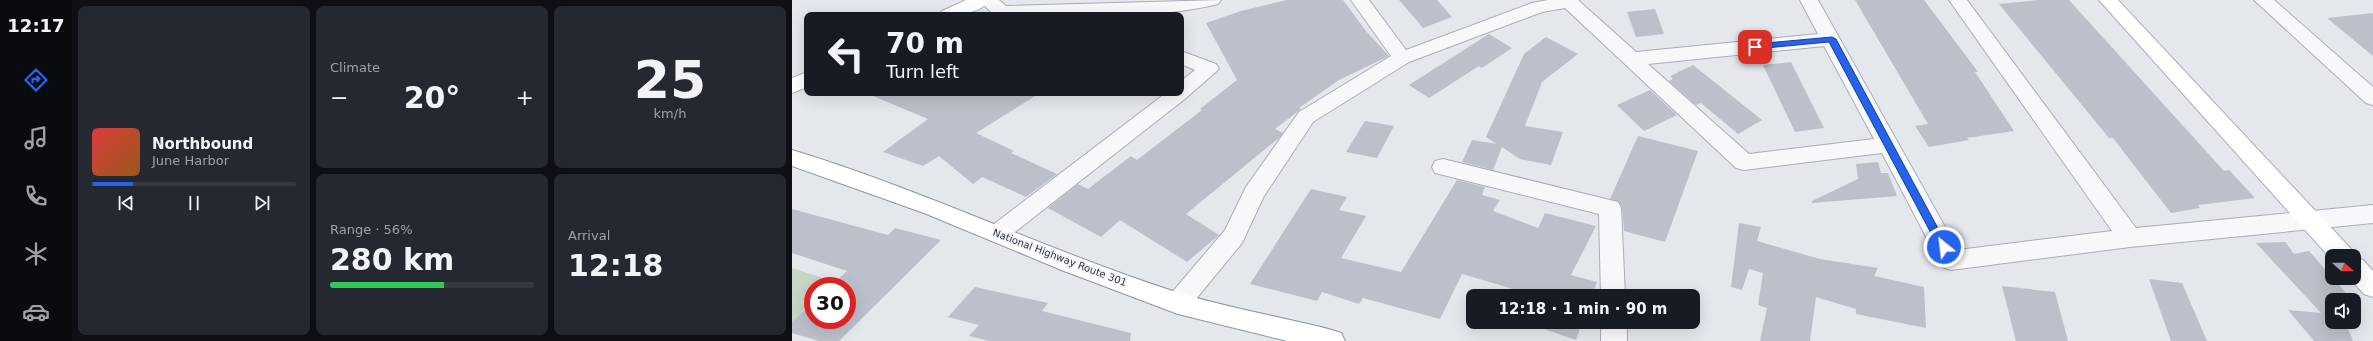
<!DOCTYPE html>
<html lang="en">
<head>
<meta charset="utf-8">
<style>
	:root { --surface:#171b24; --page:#242831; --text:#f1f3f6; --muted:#9ea1a6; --line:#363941; --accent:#2563eb }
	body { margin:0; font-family:"DejaVu Sans",sans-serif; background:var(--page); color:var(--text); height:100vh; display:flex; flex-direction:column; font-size:15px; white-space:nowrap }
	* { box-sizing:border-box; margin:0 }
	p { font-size:13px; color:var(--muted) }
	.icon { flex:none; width:22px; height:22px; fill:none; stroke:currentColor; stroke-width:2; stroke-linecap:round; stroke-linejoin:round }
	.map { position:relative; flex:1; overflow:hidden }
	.sheet { display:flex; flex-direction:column; gap:6px; padding:6px; background:#0d0f14; width:720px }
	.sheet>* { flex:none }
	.guide { position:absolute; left:12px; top:12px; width:380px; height:84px; border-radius:8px; box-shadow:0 4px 16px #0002; background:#171b24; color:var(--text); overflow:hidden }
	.needle { width:26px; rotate:111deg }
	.controls { position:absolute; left:1533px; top:249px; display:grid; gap:8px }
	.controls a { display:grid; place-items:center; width:36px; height:36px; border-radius:8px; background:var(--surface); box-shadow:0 4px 16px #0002; font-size:20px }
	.speed { position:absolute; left:12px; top:277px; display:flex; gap:8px; font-size:20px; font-weight:700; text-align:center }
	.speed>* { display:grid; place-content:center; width:52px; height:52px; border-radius:50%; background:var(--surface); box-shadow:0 4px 16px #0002; line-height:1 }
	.speed .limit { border:6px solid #d22; background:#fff; color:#111 }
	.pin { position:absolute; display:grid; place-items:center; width:34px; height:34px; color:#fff; margin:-17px; border-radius:8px; box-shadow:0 2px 6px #0006 }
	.me { position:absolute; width:44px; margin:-22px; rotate:331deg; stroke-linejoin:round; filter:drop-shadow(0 0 3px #0008) }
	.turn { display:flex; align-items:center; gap:14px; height:84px; padding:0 16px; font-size:18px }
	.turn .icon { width:52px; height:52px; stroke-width:2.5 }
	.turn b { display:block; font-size:28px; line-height:34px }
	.big { font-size:30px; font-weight:800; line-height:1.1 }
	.sheet .tile { flex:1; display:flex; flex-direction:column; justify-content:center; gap:6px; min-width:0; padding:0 14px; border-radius:8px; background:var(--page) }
	.sheet .dial { align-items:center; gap:0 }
	.dial b { font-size:52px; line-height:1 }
	.song { display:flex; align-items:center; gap:12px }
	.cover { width:48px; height:48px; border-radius:6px; background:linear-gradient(135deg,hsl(0 70% 55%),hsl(30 70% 35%)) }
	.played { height:4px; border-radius:2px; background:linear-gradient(90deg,var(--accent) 20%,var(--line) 20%) }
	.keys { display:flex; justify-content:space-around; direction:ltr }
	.heat { display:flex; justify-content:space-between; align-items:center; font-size:22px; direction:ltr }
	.charge { height:6px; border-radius:3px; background:linear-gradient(90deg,#34c759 56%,var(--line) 0) }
	.sheet .tiles { flex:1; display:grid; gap:6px; grid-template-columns:repeat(3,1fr) }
	.tile:first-child { grid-row:span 2 }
	.trip { position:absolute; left:674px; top:289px; width:234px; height:40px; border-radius:8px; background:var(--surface); box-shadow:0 4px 16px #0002; font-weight:800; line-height:40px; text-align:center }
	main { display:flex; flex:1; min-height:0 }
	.tabs { display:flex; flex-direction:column; width:72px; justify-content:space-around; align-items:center; background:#090b0e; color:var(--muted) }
	.tabs .icon { width:28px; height:28px }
	.tabs .current { color:var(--accent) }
	.tabs b { font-size:18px; color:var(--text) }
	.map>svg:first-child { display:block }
	.green { fill:#c9d6c5 }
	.building { fill:#bbc0ca }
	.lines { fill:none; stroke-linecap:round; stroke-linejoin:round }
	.street-casing { stroke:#a9aeb7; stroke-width:2 }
	.secondary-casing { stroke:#a9aeb7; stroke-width:2 }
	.highway-casing { stroke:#8b94a3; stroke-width:2 }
	.street { fill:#f7f8fa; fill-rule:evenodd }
	.secondary { fill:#fff; fill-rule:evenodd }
	.highway { fill:#fff; fill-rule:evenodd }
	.route { fill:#2563eb; stroke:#184099 }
	.labels { text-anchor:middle; stroke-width:4; stroke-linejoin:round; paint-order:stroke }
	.street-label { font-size:10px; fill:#2b3445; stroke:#f4f6f9 }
</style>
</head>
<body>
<main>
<nav class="tabs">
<b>12:17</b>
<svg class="icon current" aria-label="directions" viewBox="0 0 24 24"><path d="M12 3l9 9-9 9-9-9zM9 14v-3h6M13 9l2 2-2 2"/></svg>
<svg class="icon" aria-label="music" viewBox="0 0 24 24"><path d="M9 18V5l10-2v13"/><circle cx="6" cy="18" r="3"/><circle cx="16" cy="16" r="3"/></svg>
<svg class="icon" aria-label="phone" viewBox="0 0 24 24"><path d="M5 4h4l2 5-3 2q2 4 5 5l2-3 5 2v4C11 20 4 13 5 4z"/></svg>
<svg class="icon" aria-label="climate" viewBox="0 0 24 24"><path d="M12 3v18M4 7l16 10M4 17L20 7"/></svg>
<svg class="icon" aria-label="car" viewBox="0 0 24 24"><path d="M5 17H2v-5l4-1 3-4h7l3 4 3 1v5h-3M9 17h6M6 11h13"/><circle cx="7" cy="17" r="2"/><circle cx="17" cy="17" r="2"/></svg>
</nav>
<section class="sheet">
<div class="tiles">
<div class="tile">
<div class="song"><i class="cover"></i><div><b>Northbound</b><p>June Harbor</p></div></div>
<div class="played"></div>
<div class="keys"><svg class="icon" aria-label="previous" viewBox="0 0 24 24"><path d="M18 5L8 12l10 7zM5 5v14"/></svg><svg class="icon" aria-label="pause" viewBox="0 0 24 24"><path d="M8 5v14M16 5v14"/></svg><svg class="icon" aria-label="next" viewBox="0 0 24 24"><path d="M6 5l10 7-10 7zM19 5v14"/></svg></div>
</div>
<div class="tile"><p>Climate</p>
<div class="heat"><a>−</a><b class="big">20°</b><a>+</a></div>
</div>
<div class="tile dial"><b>25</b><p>km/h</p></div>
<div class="tile"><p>Range · 56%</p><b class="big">280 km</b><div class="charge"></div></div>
<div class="tile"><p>Arrival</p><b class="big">12:18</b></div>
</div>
</section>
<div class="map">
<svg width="1581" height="341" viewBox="0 0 1581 341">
	<rect width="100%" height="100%" fill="#e4e7ec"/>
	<path class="green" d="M0,268l34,11 -5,7h-8v11l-21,28z"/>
	<path class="building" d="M495,0h56l23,31 23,25 -50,24 -40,28 2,1 -26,20 8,4 -3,4 -94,77 33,21 -32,27 -67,-42 -19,17 -53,-29 30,-24 10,5 43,-33 6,4 65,-50 -2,-1 37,-29 -31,-57 35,-12z
		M607,0h38l15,17 -29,11z
		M1063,0h69l54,72h-3l39,59 -47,7 2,2 -40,7 -14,-21 13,-2z
		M1246,0h31l155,171 5,-1 26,28 -57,7 2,3 -29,5 -58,-75h-4l-110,-134z
		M863,9l9,25 -28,3 -9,-25z
		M1581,13v43l-46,-38z
		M697,34l23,14 -30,20 -3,-2 -50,32 -20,-13z
		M754,37l32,17 -36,28 -17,44 38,6 -12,33 -31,-6 -18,-12 -9,23 -31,-8 10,-22 25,4 -11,-7 38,-83z
		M999,62l33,66 -29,4 -32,-67z
		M901,65l69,55 -24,14 -37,-31 -5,2 -27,-24 4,-2 -3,-3z
		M858,90l27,25 -33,16 -27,-26z
		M74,93h174l-64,40 38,18 -3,2 46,21 -31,23 -44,-20 -9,7 -34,-28 -16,10 -40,-14 45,-33z
		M573,121l29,5 -17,32 -31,-6z
		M846,136l60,15 -33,91 -41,-11 -2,-24 -4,-6 -8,-2z
		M1086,162l3,11h7l9,23 -85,7v-2l46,-22 -2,-15z
		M665,180l28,7 -3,8 18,5 -7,11 45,17 7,-15 51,13 -25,49 26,7 -5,14h-73l1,-5 -58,-17 -22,45 -77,-21 -4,6 -37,-12 -5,9 -67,-17 61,-95 36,8 -8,13 27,6 -25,42 60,14z
		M0,209l96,26 7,-7 46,12 -102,101h-20l-27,-8v-11l21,-20v18h34v-34h-16l16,-15 -55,-18z
		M947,223l22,4 -4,14 63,18 58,9 -4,8 50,11 2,41 -70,-14v-5l-40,-12 -6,44h-50l7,-33 -9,-3 5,-32 -14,-4 -7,21 -11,-3z
		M1493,242l9,12 15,-3 43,49h-20v22h13l8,19h-39l-26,-31 33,3 -65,-70z
		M1357,279l33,4 25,58h-36z
		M1210,286l53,6 13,49h-52z
		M183,287l73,16 -6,8 89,22 -1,8h-140l-21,-5 10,-11 -31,-8z
		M732,322h58l-6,18z"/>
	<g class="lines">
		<g class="street-casing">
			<path id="street" d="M187,0h20l7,6 215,-6 -3,4c-69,17 -153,11 -224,11z
				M559,0h18l37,50 126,-47 16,-3h30l58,52 182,-18 -18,-34h18l140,250 154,-19 -163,-231h18l169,228 237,-23v18l-243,24 -179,23 -9,-3 -60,-114 -138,17 -8,-2 -171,-160 -23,4 -133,50 -96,60 -49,74 -22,47 -55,67 -9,4 -9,-4 -4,-7 4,-7 56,-66 21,-43 53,-75 92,-56zM1032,46l50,93 -125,15 -101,-90z
				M1462,0h20l99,87v18l-7,-2z
				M389,51l35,13 3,5 -33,29 -180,141 -8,3 -8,-3 -4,-6 4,-6 176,-134h15v-12l14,-11 -14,-6z
				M651,159l175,43 3,6 4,88h-24l-2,-82 -164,-41 -3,-6 3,-6z
				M809,322h26v19h-26z"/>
		</g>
		<g class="secondary-casing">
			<path id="secondary" d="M174,0h24c-11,15 -35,15 -51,15l3,-4z
				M1307,0h19l233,249 4,7 -1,1 9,3 10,11v26l-9,-3 -15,-16h5v-22h-22v4z
				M15,72v15l-15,6v-15z"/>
		</g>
		<g class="highway-casing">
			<path id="highway" d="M0,150c132,40 256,101 387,143 50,15 102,24 153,37l9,3 4,8h-58l-109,-27 -114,-43 -140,-58 -132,-47z"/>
		</g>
		<use href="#street" class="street"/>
		<use href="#secondary" class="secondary"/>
		<use href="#highway" class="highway"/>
	</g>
	<path class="route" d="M1040,37l4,2 111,206v5h-7l-111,-208 -74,7 -4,-2 4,-3z"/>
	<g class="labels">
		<g class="street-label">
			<text transform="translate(268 257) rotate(21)" y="4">National Highway Route 301</text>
		</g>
	</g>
</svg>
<div class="controls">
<a><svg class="needle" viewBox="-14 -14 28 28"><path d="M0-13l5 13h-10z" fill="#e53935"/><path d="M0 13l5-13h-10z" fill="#9ea1a6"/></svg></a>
<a><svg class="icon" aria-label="sound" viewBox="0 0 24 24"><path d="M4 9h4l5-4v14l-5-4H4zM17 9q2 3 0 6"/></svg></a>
</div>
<div class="speed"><div class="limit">30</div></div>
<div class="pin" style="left:963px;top:47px;background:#d93025"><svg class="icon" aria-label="arrive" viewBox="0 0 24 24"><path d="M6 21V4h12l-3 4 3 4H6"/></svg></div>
<svg class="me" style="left:1152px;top:247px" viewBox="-20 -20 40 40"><circle r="17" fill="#2563eb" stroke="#fff" stroke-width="3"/><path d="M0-11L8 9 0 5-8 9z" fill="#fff"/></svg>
<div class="trip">12:18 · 1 min · 90 m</div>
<div class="guide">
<div class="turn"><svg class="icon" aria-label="left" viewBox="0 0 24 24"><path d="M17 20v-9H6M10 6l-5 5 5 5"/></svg><div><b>70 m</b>Turn left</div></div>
</div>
</div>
</main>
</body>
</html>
